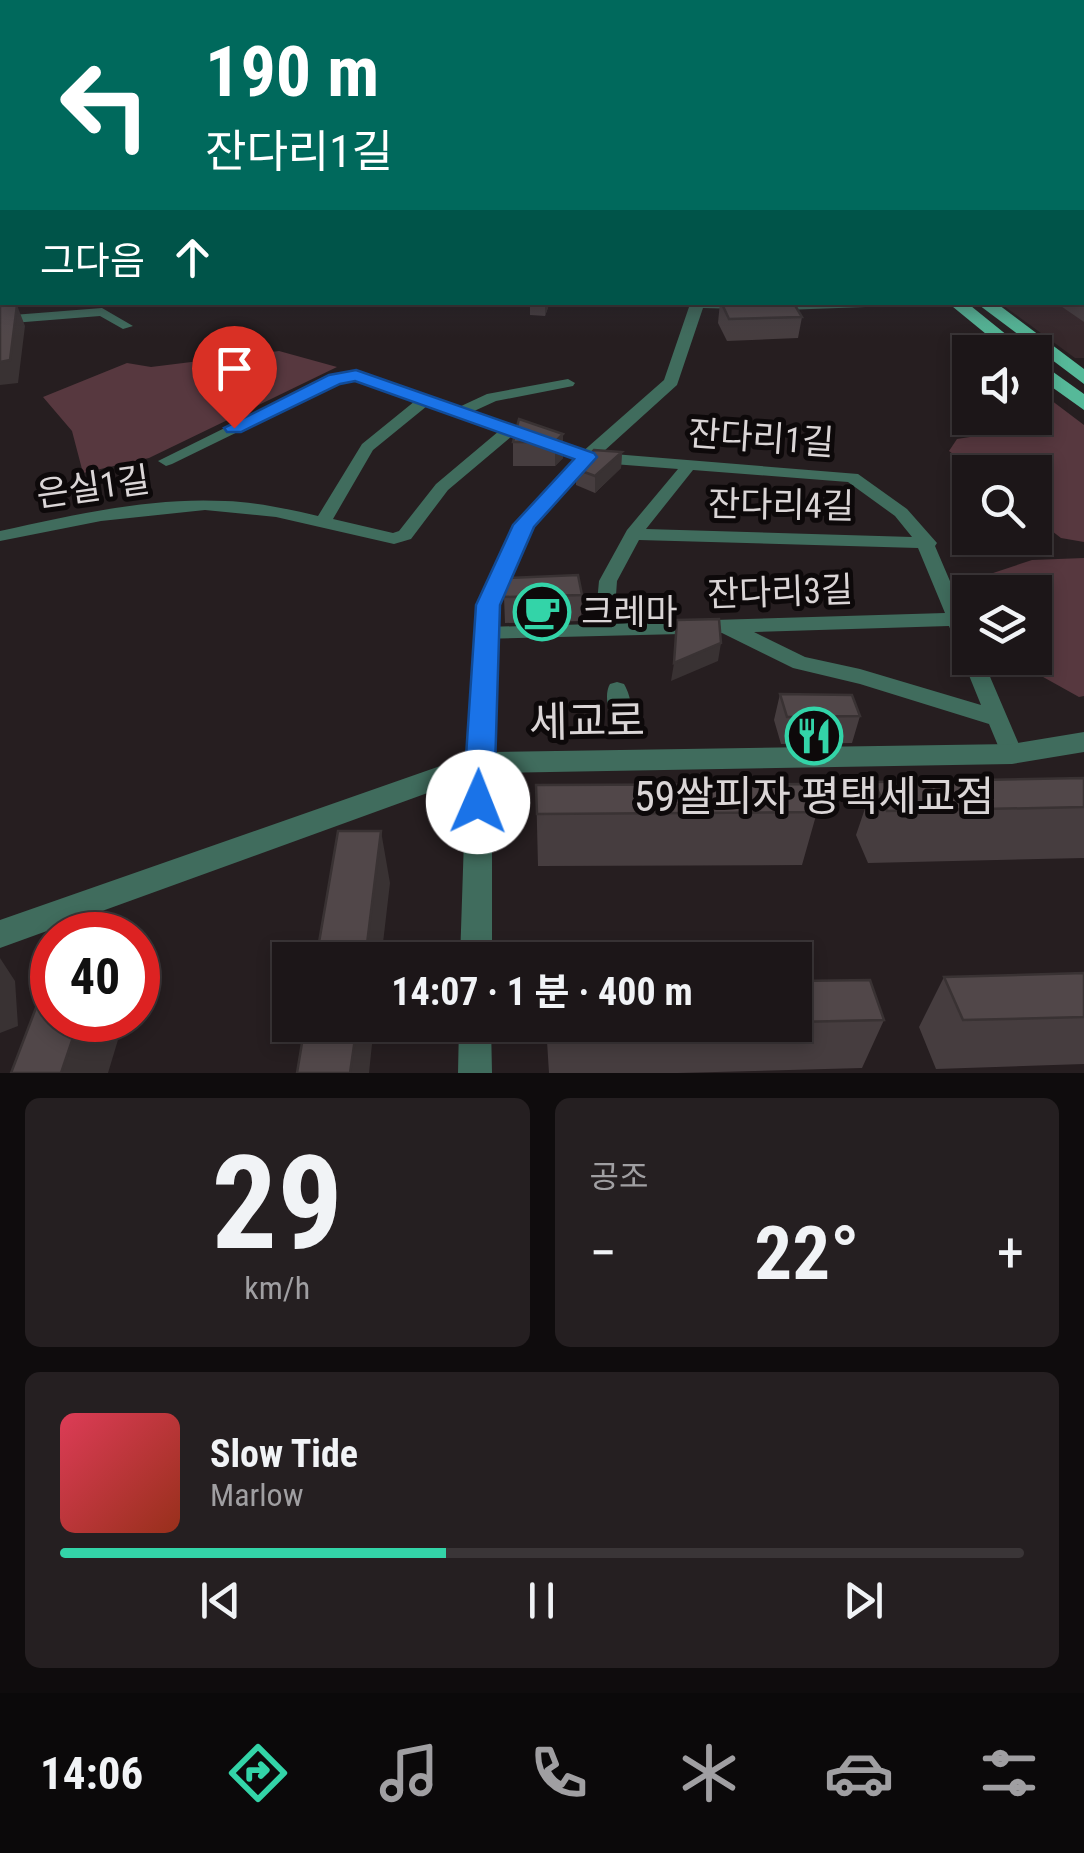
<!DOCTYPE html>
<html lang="ko">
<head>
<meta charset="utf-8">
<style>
	:root { --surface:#1c1618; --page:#251f21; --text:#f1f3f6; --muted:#a09fa2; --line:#3a3537; --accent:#33d4a8 }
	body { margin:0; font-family:"Roboto Condensed","Noto Sans KR",sans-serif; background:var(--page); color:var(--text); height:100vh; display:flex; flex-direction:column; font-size:38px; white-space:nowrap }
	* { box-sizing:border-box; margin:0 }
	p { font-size:32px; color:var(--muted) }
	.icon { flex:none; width:55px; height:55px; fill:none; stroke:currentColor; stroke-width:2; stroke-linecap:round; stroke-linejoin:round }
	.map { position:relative; height:1073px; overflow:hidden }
	.side { display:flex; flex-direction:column; gap:25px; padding:25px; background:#0f0c0d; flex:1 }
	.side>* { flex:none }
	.guide { position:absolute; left:0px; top:0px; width:1085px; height:305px; box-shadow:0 5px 15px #0003,0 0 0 2px var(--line); background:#00695c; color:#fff; overflow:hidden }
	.tools { position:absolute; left:952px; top:335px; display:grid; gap:20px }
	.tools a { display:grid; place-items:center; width:100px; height:100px; border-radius:0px; background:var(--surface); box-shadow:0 5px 15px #0003,0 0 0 2px var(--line); font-size:50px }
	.speed { position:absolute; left:30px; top:912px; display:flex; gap:20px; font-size:50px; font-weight:700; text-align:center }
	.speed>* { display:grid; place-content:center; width:130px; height:130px; border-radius:50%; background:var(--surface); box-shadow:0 5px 15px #0003,0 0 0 2px var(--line); line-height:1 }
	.speed .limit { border:15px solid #d22; background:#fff; color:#111 }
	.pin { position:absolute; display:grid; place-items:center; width:85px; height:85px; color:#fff; margin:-102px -42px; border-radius:50% 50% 50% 0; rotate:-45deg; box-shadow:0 0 10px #0007 }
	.pin .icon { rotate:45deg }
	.me { position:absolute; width:110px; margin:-55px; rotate:1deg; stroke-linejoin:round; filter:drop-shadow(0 0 8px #0008) }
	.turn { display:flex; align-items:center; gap:35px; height:210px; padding:0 40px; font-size:45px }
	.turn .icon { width:130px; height:130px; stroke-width:2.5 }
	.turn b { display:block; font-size:70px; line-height:85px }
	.then { display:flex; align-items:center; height:95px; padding:0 40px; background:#0003; gap:20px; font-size:38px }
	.big { font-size:75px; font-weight:700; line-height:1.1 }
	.side .tile { flex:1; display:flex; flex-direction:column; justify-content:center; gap:15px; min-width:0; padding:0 35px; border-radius:15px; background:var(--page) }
	.side .dial { align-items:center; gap:0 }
	.dial b { font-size:130px; line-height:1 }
	.song { display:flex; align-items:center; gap:30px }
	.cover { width:120px; height:120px; border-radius:15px; background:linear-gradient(135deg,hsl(350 70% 55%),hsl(10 70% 35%)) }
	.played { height:10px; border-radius:5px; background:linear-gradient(90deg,var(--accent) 40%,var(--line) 40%) }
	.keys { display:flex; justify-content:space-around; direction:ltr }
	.heat { display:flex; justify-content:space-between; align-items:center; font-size:55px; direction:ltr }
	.side .tiles { flex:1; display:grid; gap:25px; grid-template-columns:1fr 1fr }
	.tile:last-child { grid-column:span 2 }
	.trip { position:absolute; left:272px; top:942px; width:540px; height:100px; border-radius:0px; background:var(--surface); box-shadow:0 5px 15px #0003,0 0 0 2px var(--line); font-weight:700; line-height:100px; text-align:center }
	.dock { display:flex; height:160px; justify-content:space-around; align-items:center; background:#0b090a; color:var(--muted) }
	.dock .icon { width:70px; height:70px }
	.dock .current { color:var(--accent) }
	.dock b { font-size:45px; color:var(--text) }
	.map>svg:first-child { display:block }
	.built { fill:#36282b }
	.green { fill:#57383f }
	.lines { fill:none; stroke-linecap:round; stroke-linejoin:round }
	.minor { fill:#406c5d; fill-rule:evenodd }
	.tertiary { fill:#406c5d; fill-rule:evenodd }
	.primary { fill:#56b999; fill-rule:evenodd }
	.wall { fill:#463d3f }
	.shaded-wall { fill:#393233 }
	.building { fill:#514749; stroke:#393233; stroke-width:2.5 }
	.route { fill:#1a73e8; stroke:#114b97; stroke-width:2.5 }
	.labels { text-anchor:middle; stroke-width:10; stroke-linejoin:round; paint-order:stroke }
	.street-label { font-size:35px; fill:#dad5d6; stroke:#0d090a }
	.poi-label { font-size:35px; fill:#dad5d6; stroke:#0d090a; text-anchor:start }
	.near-street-label { font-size:42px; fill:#dad5d6; stroke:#0d090a }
	.near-poi-label { font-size:42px; fill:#dad5d6; stroke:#0d090a }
</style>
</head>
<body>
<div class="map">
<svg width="1084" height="1073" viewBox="0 0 1084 1073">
	<rect width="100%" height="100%" fill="#261e20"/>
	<path class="built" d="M1084,187v171h-9l-75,-55 82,-1z"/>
	<path class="green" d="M279,351l58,16 -188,91 -66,15 -11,-42 -29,-34 84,-34 24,4z
		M1035,388l49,37v117l-23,-4 -26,-20v-46h-58l-28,-21 8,-12 83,-13 -5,-11z
		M1084,558v138l-5,1 -61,-34 -2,-5h19v-66h-42l-6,-17 45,-15z"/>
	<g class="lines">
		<path class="minor" d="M0,257h2v15h-2z
			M102,308l31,18 -10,3 -23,-13 -100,8v-8z
			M356,372l103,35 28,-13 81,-15 7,4 -2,3 -77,15 -24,11 117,40 269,22 49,35 30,34 -2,3 35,82v30h12l41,96 -3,6 -8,3 -8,-3 -15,-36 -129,-40 -67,-16 -71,-35 -243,6 -3,-5 3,-5 7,-2 109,-3 4,-43 28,-51 51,-61 -91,-7 -75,-26 -64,54 -37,49 -17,5 -118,-27 -71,-7 -104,11 -101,20v-10c73,-16 150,-34 225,-30 32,1 63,8 93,15l44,-72 53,-43 -60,-21 -17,3 -166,81 -6,2 -8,-5 172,-85zM427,406l72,25 -63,53 -37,47 -6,2 -60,-14 40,-69zM693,470l155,12 47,34 17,21 -266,-8zM639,540l279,8 27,65 -331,10 3,-42zM949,626l32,79 -121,-36 -55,-12 -51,-25z
			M617,682l7,2c6,10 10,27 5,37l-8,2 -8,-2c-5,-10 -9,-27 -3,-37z"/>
		<path class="tertiary" d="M646,302h254l-7,4 -109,4 -81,-2 -26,77 -84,76 -60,66 -34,78 -7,147 520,-8 72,-12v20l-72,12 -520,9v187h-32l6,-181 -466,169v-28l466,-163 11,-152 37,-80 67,-72 83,-73 25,-73 -36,-1z
			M459,1025h32l1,48h-34z"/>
		<path class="primary" d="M947,302h19l62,50h-20z
			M975,302h20l89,67v15z
			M1035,359l49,35v16l-49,-35z"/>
	</g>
	<path class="wall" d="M1082,278h2v44l-29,-20h27z
		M530,302h20l-5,14 -15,-1z
		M720,302l82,15 -4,21 -71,3 -9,-18z
		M563,434v24l-8,8h-42v-24z
		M622,452l-1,16 -26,25 -19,-8v-16z
		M582,595l-1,26 -76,2 -1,-26z
		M780,694l80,22 -8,27 -71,1 -7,-24z
		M1084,778v80l-216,5 -12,-28 18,-53z
		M536,785l281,27 -15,53 -264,1z
		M1084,973v91l-148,5 -17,-42 25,-50z
		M795,981l89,39 -22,48 -184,5h-129l-3,-48h249z"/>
	<path class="shaded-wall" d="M545,302h5l-5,14z
		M17,305l8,21 -7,57 -18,2v-23z
		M563,434v24l-8,8v-24z
		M622,452l-1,16 -26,25v-17z
		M721,643l-3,18 -47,20 3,-18z
		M381,831l9,52 -9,77h-16z
		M116,918l8,17h-15z
		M0,958l15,23 3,45 -18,7z
		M79,1020h45l-16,53h-47z
		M357,1025h17l-5,48h-19z"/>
	<path class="building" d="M1082,187h2v50h-2z
		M721,302h72l9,15 -73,2z
		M17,305l-7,55 -10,2v-56z
		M519,419l44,15 -8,8h-42z
		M594,450l28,2 -27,24 -19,-7z
		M578,575l4,20 -78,2 1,-19z
		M719,619l2,24 -47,20 3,-43z
		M780,694l72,1 8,21 -73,1z
		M1084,778v29l-197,4 -13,-29z
		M806,784l11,28 -280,2 -1,-29z
		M338,831h43l-16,129h-49z
		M72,916l44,2 -7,17h-44z
		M52,966v54h27l-18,53h-50z
		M1084,973v44l-121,3 -19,-43z
		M870,980l14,40 -89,2v-41z
		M305,1025h52l-7,48h-53z
		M550,1025h123l-123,3z"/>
	<linearGradient id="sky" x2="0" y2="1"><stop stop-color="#151012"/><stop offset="0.55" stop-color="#41414e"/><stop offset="1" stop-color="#41414e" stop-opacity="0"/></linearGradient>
	<rect width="1084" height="337" fill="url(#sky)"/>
	<path class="route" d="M356,370l238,83 3,4 -63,70 -34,78 -6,197 -5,9 -11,4 -11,-4 -4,-9 13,-197 37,-80 61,-66 -219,-78 -15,3 -99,48h-14l-3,-4 105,-53z"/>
	<defs>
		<g id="cafe-ring" transform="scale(2.875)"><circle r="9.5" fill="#0d090a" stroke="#33d4a8" stroke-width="1.5"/><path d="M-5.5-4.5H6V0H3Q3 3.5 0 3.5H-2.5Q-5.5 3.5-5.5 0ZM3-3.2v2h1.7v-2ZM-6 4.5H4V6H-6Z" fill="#33d4a8"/></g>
		<g id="restaurant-ring" transform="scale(2.875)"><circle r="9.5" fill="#0d090a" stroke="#33d4a8" stroke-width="1.5"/><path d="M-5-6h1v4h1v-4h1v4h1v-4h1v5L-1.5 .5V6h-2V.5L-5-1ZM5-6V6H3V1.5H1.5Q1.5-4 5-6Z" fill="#33d4a8"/></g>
	</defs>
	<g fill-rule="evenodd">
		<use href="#cafe-ring" x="542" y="612"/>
		<use href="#restaurant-ring" x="814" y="736"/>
	</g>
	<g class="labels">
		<g class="street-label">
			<text transform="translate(761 438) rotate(4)" y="12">잔다리1길</text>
			<text transform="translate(93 487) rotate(-8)" y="12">은실1길</text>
			<text transform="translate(781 505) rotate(1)" y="12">잔다리4길</text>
			<text transform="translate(780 592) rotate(-2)" y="12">잔다리3길</text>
		</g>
		<g class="poi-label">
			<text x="581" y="624">크레마</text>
		</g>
		<g class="near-street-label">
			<text transform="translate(587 721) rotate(-1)" y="15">세교로</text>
		</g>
		<g class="near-poi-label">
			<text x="814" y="811">59쌀피자 평택세교점</text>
		</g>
	</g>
</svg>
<div class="tools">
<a><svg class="icon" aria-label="sound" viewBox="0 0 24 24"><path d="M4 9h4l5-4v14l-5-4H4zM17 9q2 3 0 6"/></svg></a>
<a><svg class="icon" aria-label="search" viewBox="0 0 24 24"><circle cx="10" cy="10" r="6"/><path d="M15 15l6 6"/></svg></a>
<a><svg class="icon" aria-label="layers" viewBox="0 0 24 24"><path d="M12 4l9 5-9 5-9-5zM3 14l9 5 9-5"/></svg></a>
</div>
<div class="speed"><div class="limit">40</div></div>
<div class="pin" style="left:234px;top:428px;background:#d93025"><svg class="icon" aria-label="arrive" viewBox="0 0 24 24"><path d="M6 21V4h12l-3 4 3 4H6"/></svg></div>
<svg class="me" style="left:478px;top:802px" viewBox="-20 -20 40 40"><circle r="19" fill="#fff"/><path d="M0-13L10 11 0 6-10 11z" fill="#1a73e8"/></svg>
<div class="trip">14:07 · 1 분 · 400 m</div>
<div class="guide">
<div class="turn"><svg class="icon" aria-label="left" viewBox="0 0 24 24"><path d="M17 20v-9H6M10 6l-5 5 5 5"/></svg><div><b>190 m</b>잔다리1길</div></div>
<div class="then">그다음<svg class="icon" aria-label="ahead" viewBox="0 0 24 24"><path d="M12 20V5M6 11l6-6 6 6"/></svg></div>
</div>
</div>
<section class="side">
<div class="tiles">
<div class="tile dial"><b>29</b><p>km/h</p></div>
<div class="tile"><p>공조</p>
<div class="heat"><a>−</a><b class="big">22°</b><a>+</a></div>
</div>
<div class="tile">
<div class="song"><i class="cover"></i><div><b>Slow Tide</b><p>Marlow</p></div></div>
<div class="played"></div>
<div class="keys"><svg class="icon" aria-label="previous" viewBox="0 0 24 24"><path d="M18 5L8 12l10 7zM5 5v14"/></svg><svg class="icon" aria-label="pause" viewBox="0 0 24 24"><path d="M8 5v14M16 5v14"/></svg><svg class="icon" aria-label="next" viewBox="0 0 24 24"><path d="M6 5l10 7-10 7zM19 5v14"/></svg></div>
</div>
</div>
</section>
<nav class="dock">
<b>14:06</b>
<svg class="icon current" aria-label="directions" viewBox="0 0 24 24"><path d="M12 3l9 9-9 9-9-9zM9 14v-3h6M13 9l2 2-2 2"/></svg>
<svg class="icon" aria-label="music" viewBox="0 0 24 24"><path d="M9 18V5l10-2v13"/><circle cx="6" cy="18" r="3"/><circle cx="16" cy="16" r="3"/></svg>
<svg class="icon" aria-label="phone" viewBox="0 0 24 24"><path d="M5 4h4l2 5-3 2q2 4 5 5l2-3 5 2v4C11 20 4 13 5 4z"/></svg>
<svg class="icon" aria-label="climate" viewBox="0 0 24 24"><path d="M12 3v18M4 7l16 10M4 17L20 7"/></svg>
<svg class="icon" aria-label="car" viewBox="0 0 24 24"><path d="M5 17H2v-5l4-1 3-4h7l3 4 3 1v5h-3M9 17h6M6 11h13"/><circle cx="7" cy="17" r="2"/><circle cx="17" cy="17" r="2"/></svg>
<svg class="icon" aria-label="filters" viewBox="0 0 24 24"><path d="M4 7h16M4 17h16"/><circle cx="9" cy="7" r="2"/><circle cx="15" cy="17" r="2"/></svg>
</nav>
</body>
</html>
